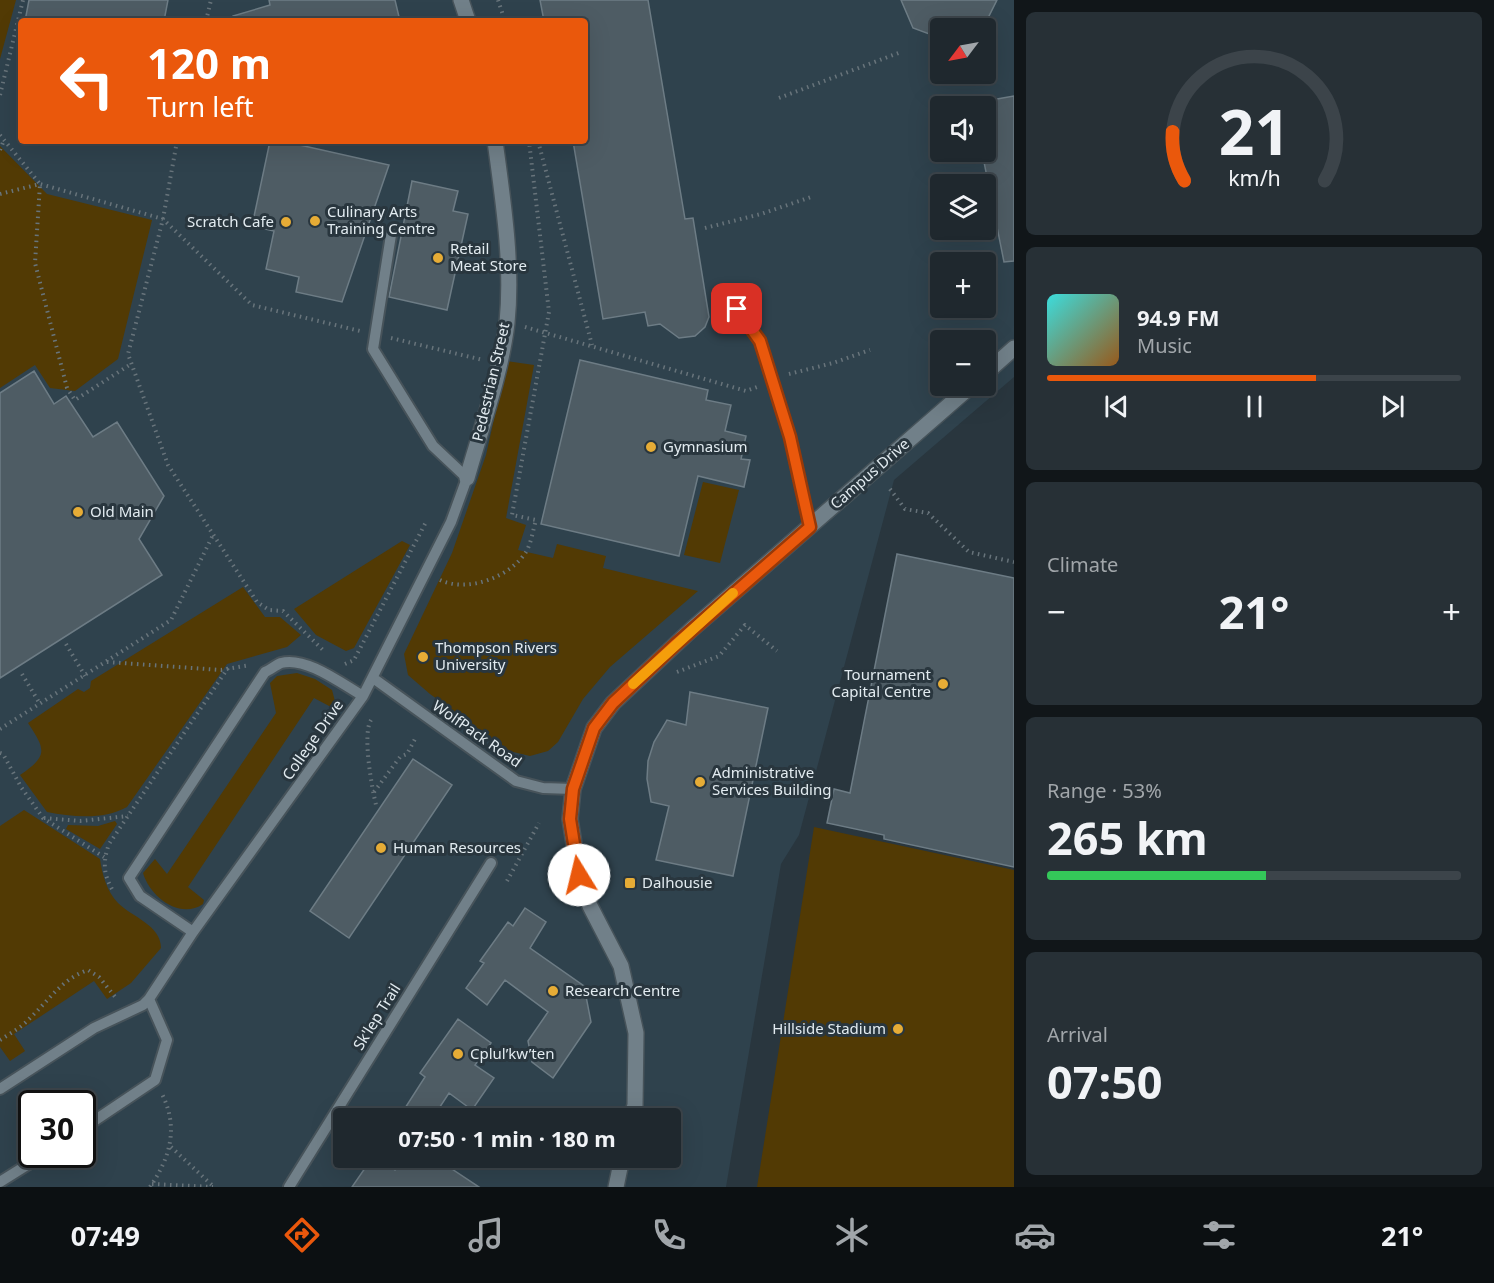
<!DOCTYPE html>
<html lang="en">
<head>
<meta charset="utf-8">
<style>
	:root { --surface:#1f282e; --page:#273036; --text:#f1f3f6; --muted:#a1a6aa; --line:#3c444a; --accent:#ea580c }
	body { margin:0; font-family:"Noto Sans",sans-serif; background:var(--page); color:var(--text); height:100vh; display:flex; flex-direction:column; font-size:22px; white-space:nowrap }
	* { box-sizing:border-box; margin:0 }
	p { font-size:20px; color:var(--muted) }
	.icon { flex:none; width:33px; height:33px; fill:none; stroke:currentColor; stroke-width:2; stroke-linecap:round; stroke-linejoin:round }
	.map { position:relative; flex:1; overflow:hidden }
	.side { display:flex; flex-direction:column; gap:12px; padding:12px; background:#111619; width:480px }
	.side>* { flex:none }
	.guide { position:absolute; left:18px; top:18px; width:570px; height:126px; border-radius:6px; box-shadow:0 6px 24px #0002,0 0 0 2px var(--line); background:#ea580c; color:#fff; overflow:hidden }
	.needle { width:39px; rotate:238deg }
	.fabs { position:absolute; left:930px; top:18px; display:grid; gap:12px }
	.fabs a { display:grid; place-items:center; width:66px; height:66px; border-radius:6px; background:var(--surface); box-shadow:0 6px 24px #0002,0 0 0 2px var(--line); font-size:30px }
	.speed { position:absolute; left:18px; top:1090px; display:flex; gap:12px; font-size:30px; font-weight:700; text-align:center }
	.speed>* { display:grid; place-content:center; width:78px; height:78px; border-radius:50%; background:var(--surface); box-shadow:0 6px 24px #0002,0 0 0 2px var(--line); line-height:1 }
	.speed .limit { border:3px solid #111; border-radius:9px; background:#fff; color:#111 }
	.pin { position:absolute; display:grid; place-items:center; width:51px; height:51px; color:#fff; margin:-26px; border-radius:12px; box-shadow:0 3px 9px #0006 }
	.me { position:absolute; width:66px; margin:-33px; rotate:351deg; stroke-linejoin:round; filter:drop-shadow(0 0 4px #0008) }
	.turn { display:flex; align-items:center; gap:21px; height:126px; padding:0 30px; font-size:27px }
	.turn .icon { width:78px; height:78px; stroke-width:2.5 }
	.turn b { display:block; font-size:42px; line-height:51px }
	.big { font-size:45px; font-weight:700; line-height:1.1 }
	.side .widget { flex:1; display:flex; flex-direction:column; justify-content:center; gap:9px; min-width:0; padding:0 21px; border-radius:9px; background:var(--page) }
	.side .dial { align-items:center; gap:0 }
	.dial svg { height:156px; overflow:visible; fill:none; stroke:var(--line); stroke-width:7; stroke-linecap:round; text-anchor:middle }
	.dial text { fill:var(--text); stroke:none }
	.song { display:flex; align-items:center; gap:18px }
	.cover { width:72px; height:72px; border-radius:9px; background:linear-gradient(135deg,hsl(180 70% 55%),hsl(30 70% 35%)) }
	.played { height:6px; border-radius:3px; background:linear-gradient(90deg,var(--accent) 65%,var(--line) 65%) }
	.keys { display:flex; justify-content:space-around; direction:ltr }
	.heat { display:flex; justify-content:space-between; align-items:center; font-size:33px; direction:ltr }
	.charge { height:9px; border-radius:4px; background:linear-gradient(90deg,#34c759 53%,var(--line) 0) }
	.trip { position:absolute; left:333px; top:1108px; width:348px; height:60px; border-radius:6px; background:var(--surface); box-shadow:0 6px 24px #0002,0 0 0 2px var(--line); font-weight:700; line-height:60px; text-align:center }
	.menu { display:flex; height:96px; justify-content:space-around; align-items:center; background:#0c1012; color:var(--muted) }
	.menu .icon { width:42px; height:42px }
	.menu .on { color:var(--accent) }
	.menu b { font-size:27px; color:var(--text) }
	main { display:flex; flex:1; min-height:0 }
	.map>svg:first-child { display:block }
	.built { fill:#2f424d; fill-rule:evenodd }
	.green { fill:#523a04 }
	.building { fill:#4e5c64; stroke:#6d7c85; stroke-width:1.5 }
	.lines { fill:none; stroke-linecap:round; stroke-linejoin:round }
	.service-casing { stroke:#47535a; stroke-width:14 }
	.pedestrian-casing { stroke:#47535a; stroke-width:18 }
	.minor-casing { stroke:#47535a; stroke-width:18 }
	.path { stroke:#68747b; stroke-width:4; stroke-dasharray:1.5 4.5; stroke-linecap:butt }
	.service { stroke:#718089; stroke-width:10 }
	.pedestrian { stroke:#718089; stroke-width:15 }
	.minor { stroke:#718089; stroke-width:15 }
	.route-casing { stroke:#983908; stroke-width:15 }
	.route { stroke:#ea580c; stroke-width:10 }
	.slow { stroke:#f59e0b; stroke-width:10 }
	.poi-dot { fill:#e6ac36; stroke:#29363e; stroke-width:2 }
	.labels { text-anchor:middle; stroke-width:6; stroke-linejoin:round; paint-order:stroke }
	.poi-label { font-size:15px; fill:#e2ebf0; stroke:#29363e; text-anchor:start }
	.street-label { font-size:15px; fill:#e2ebf0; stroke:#29363e }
</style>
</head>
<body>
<main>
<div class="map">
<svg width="1014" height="1187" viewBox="0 0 1014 1187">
	<rect width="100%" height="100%" fill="#29363e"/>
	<path class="built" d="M0,0h1014v377l-120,103 -95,355 -18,29 -55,323h-726zM21,21h564v120h-564zM940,28h46v46h-46zM940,106h46v46h-46zM940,184h46v46h-46zM940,262h46v46h-46zM940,340h46v46h-46zM32,1104h50v51h-50zM344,1119h326v39h-326z"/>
	<path class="green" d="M0,0h16l-16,59z
		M0,146l47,48 105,26 -34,139 -43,32 -25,-3 -15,-23 -35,23z
		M507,361l27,4 -28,153 20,7 -8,25 35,8 4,-14 49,12 -3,12 95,23 -88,76 -27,32 -25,43 -10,9 -18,5 -21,-5 -79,-57 -22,-19 -4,-21 48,-101 34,-98z
		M703,482l36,8 -19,73 -36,-8z
		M402,541l8,4 -56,103 -8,3 -30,-16 -22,-26z
		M243,587l22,30h15l21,18 -14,12 -60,17 -100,143c-23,13 -54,10 -80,5l-27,-37c28,-19 26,-25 8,-52l50,-34 6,3 6,-4 1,-7z
		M297,673l18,6 17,11 4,15 -5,2 -17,-9 -126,189 16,13 -1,4c-23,16 -53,-7 -60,-31l12,-14 12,15 109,-161 -6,-30 7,-7z
		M24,810l76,49c2,15 7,33 18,44 14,14 43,22 43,45l-30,35 -24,16 -13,-18 -80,53 11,17 -15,10 -10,-14v-221z
		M115,821l2,3 -17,25 -34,-20 2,-4 30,1z
		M814,827l200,43v317h-257z"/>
	<path class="building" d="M29,0h139l-4,21h-139z
		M269,0h126l5,21h-166l-1,-5 37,-11z
		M540,0h108l37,219 8,-1 16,99 -4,10 -10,9 -16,2 -19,-14 -12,2 -3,-14 -42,7 -30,-178h12v-120h-41z
		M901,0h96l-14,28h-43v10l-27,-10z
		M1014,96v165l-10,1 -22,-110h4v-51z
		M270,141h12l107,24 -47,137 -46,-10 3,-15 -33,-8 8,-38 -22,-5z
		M412,181l46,10 -5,20 15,3 -21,96 -58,-13z
		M580,360l128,30 -2,10 25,5 -6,26 21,5 -5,23 9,1 -6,27 -46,-11 -19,80 -138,-32z
		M34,371l20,33 12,-8 27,41 24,-15 47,74 -25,43 23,36 -162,103v-285z
		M897,554l117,24v289l-130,-28v-4l-57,-12 7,-34 16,4z
		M690,692l78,16 -35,168 -77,-16 13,-54 -18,-4 -4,-23 1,-18 6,-19 13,-22 19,5z
		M413,759l39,26 -103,153 -39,-27z
		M525,908l21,14 -16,26 54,38 7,36 -38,56 -21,-16 -4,-21 20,-29 -43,-32 -18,25 -21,-17 18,-25 -4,-2 28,-39 5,4z
		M458,1019l33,24 -16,22 19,13 -22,32 -23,-17 -17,26h-34l27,-42 -5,-4z
		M372,1158h5l18,12 11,-10 45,-2 -5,7 33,22h-127z"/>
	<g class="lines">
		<g class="service-casing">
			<path id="service" d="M725,294l35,47 30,96 20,90
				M373,678l143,103 27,7 30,1
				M193,932l-53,-36 -11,-18 136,-206c5,-2 11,-7 16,-9 25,-7 61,21 82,33
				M149,999l44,-67 170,-236 88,-174 16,-44 -34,-32 -60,-97 18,-114
				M0,1089l94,-61 49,-23 6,-6 18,41 -12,40 -73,49
				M0,1182l43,-27
				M289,1187l202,-324"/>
		</g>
		<g class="pedestrian-casing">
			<path id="pedestrian" d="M461,0l7,21
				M467,478c14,-50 34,-103 40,-155 6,-59 -4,-123 -12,-182"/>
		</g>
		<g class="minor-casing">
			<path id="minor" d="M986,373l28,-25
				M631,1119l4,-14 1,-72 -15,-67 -31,-60 -11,-31 -9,-56 3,-30 21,-61 19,-25 79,-74 279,-243
				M616,1187l6,-29"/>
		</g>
		<path class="path" d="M498,0l7,21
			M206,21l5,-21
			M0,95l23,-95
			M779,98l122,-46
			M0,135l40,49 -5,79 32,125 8,12 56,-36
			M177,141l-14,78 -35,135 40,111 89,137 12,8 14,1 42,41
			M538,141l54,204
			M0,150l4,-10
			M0,194l40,-10 123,35 89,86 108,26
			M705,228l56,-14 53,-18
			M525,327l221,64 11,-4
			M391,338l92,22
			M789,374l44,-11 37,-13
			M890,489l15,20 23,4 41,39 45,10
			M440,580c28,13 70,-3 86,-28 5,-8 7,-22 10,-32l-24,-5 37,-203 -20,-171
			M66,644l19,32
			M107,662l114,8 29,-5
			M345,664l9,-4 73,-140
			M677,672l42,-16 26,-31 32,26
			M22,674l18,30
			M371,720c-9,14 1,68 5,85
			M0,729l171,-109 43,-87
			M0,753l3,1 18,33 22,31 61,39
			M374,792l26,-35 7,-3 8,-15
			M44,818l36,3 48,-5
			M507,881l32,-58
			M112,889c-9,-16 -9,-28 -3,-45l119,-176
			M0,1040c11,-7 22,-13 31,-23 19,-18 31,-38 57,-47l11,7 17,21
			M171,1147l43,40
			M152,1184l61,3
			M150,1187c20,-29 29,-59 12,-93"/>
		<use href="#service" class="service"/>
		<use href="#pedestrian" class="pedestrian"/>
		<use href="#minor" class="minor"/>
	</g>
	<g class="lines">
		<g class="route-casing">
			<path id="route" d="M579,875l-9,-56 3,-30 21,-61 19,-25 63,-59 134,-117 -20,-90 -30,-96 -23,-32"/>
		</g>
		<use href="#route" class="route"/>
		<path class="slow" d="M633,684l100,-91"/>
	</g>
	<g class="poi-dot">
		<circle cx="315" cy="221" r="6"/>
		<circle cx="286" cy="222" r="6"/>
		<circle cx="438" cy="258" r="6"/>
		<circle cx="651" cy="447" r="6"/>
		<circle cx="78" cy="512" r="6"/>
		<circle cx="423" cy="657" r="6"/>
		<circle cx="943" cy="684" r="6"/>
		<circle cx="700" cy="782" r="6"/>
		<circle cx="381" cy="848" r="6"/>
		<rect x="624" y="877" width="12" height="12" rx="3"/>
		<circle cx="553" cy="991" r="6"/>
		<circle cx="898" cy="1029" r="6"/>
		<circle cx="458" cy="1054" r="6"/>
	</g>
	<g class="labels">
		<g class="poi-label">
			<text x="327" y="217">Culinary Arts<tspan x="327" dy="17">Training Centre</tspan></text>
			<text x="274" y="227" text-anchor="end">Scratch Cafe</text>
			<text x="450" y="254">Retail<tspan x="450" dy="17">Meat Store</tspan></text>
			<text x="663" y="452">Gymnasium</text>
			<text x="90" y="517">Old Main</text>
			<text x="435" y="653">Thompson Rivers<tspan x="435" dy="17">University</tspan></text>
			<text x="931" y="680" text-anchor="end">Tournament<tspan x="931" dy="17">Capital Centre</tspan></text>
			<text x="712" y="778">Administrative<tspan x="712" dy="17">Services Building</tspan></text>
			<text x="393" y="853">Human Resources</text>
			<text x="642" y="888">Dalhousie</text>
			<text x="565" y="996">Research Centre</text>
			<text x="886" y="1034" text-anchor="end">Hillside Stadium</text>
			<text x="470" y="1059">Cplul’kw’ten</text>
		</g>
		<g class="street-label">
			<text transform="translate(491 382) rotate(-77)" y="5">Pedestrian Street</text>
			<text transform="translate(870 474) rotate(-41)" y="5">Campus Drive</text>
			<text transform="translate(477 734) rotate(35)" y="5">WolfPack Road</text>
			<text transform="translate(313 740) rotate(-55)" y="5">College Drive</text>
			<text transform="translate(377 1017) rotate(-58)" y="5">Sk'lep Trail</text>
		</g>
	</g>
</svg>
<div class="fabs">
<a><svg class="needle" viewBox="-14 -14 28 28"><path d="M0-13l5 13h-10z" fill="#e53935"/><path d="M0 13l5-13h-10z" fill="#a1a6aa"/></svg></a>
<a><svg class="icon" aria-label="sound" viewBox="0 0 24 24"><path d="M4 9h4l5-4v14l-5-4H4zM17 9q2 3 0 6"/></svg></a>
<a><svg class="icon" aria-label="layers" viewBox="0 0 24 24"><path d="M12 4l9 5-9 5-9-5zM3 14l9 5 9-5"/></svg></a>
<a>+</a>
<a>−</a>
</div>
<div class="speed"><div class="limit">30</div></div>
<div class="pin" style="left:737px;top:309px;background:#d93025"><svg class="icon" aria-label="arrive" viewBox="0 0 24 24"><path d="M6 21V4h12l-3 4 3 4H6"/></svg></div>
<svg class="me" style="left:579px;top:875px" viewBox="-20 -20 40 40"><circle r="19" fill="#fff"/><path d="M0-13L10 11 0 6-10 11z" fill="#ea580c"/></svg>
<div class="trip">07:50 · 1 min · 180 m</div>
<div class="guide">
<div class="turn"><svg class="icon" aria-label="left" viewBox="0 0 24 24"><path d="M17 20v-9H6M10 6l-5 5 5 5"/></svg><div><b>120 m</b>Turn left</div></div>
</div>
</div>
<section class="side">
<div class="widget dial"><svg viewBox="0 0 100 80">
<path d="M14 69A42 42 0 1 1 86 69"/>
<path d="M14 69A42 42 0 0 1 8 44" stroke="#ea580c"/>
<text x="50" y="56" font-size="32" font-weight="700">21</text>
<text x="50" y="72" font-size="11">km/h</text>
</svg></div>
<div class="widget">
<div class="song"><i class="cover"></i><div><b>94.9 FM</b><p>Music</p></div></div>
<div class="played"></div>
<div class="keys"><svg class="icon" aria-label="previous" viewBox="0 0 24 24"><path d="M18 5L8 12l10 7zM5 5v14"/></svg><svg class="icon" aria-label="pause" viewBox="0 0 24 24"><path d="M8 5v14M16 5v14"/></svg><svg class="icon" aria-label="next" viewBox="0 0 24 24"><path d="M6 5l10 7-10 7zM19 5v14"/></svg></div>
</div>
<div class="widget"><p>Climate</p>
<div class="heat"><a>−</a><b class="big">21°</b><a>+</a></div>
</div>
<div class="widget"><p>Range · 53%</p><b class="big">265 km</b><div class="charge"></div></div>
<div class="widget"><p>Arrival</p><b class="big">07:50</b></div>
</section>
</main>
<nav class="menu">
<b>07:49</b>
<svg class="icon on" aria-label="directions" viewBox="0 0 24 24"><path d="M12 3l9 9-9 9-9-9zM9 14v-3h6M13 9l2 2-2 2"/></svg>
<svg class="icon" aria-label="music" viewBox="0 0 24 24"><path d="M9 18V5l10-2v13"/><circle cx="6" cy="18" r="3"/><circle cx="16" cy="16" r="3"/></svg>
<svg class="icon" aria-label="phone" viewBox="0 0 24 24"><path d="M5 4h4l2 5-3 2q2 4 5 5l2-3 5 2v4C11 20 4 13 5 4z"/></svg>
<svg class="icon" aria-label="climate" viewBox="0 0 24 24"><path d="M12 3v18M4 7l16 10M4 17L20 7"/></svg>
<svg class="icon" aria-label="car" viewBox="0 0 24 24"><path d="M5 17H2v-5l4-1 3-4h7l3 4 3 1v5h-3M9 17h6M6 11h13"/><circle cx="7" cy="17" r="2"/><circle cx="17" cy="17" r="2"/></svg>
<svg class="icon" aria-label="filters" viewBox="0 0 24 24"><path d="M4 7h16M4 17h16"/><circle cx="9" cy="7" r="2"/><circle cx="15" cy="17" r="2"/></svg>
<b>21°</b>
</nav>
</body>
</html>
